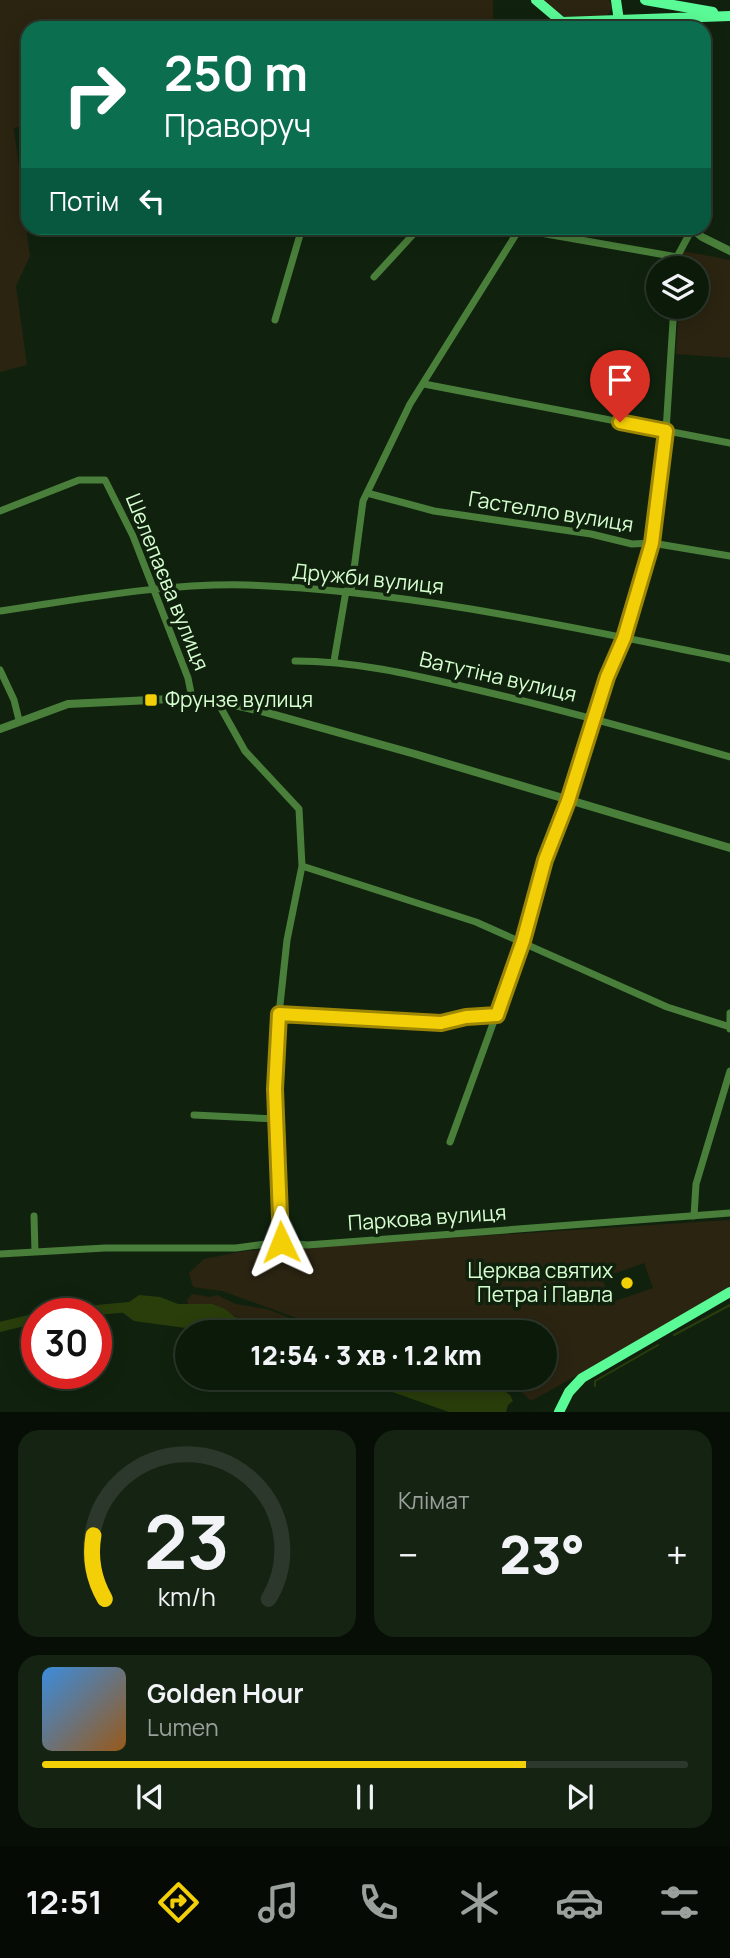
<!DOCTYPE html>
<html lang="uk">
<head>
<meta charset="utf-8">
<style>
	:root { --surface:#0c1a0a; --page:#152313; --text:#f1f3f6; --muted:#9aa19c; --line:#2c382b; --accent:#f3cf07 }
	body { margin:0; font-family:Manrope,sans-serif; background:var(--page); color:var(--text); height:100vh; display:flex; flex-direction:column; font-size:26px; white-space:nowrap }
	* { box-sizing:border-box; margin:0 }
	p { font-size:23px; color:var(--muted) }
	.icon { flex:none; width:38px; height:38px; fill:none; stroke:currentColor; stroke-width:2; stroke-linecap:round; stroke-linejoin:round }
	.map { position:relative; height:1412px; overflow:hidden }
	.sheet { display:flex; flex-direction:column; gap:18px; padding:18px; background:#070e06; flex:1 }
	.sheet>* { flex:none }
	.hud { position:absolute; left:21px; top:21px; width:690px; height:214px; border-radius:21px; box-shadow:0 4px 18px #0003,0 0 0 2px var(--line); background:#0b6e4f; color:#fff; overflow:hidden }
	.tools { position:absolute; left:646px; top:256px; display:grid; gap:14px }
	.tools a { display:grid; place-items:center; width:63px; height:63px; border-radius:50%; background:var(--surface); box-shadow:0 4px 18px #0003,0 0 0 2px var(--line); font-size:35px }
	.speed { position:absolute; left:21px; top:1298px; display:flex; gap:14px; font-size:35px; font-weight:700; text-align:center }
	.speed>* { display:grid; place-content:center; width:91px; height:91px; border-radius:50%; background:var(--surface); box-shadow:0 4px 18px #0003,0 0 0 2px var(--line); line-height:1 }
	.speed .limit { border:10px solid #d22; background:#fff; color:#111 }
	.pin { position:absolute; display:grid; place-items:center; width:60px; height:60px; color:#fff; margin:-72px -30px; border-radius:50% 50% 50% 0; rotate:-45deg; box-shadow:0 0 7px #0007 }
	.pin .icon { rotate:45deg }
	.me { position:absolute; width:77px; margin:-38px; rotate:358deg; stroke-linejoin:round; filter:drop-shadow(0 0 5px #0008) }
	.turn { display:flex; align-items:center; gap:24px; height:147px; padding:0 28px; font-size:32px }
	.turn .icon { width:91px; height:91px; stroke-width:2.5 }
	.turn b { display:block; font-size:49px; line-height:60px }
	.then { display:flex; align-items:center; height:66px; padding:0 28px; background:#0003; gap:14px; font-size:26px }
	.big { font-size:52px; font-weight:800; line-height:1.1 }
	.sheet .tile { flex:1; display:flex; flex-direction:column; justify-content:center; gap:10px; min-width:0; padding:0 24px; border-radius:21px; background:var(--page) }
	.sheet .dial { align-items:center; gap:0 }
	.dial svg { height:182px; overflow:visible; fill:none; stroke:var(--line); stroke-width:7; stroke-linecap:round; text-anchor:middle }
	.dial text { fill:var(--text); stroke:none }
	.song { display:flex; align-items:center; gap:21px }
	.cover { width:84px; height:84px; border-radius:10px; background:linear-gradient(135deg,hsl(210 70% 55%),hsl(30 70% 35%)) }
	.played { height:7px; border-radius:4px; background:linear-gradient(90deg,var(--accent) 75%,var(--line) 75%) }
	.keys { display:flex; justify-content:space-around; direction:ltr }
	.heat { display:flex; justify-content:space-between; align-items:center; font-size:38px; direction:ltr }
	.sheet .tiles { flex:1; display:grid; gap:18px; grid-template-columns:1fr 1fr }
	.tile:last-child { grid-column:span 2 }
	.trip { position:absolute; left:175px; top:1320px; width:382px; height:70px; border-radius:35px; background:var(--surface); box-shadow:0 4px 18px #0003,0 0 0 2px var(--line); font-weight:800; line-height:70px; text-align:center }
	.menu { display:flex; height:112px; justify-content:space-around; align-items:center; background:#050a04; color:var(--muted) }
	.menu .icon { width:49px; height:49px }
	.menu .on { color:var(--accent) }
	.menu b { font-size:32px; color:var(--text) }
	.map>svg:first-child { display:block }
	.green { fill:#2b2411; fill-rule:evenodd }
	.water { fill:#2a3e0b }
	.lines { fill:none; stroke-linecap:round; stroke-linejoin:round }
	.stream { stroke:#2a3e0b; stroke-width:2 }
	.river { stroke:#2a3e0b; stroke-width:10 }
	.minor { stroke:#497f3a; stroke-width:7 }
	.tertiary { stroke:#497f3a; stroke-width:8 }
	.primary { stroke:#5afa96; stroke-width:10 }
	.route-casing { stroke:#9e8705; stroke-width:18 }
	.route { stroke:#f3cf07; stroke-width:12 }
	.poi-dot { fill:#f3cf07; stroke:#10220e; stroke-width:2.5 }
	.labels { text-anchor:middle; stroke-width:7; stroke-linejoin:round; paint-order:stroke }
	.street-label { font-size:21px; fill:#d6fed0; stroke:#10220e }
	.poi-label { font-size:21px; fill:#d6fed0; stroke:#10220e; text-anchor:start }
</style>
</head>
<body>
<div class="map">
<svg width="730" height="1412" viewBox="0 0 730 1412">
	<rect width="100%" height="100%" fill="#10220e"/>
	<path class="green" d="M0,0h493v28h-465v97l-14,3 16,128 -14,30 11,79 -27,7z
		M542,0h67l4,7 -6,9 -43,1z
		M683,251l47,9v98l-54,-4 3,-48h17v-38h-14z
		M730,1220v70l-199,111 -24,-24h37v-45h-209l-21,-7 7,7h-28l-1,-4 -4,2 -49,-12 -27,-13 -24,-1 -1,-4 5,-6 18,3 7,-2 19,9 31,5 28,11 9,6 4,-3 5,1 -91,-33 -29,-4 -4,-14 15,-14 41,-8zM644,1263l9,25 -41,14 -10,-24z"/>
	<path class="water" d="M139,1295l21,2 18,7h34l13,5 10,8 10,3 7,-2 10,3 3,4 4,-3 5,4 3,-2 11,6 4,-2 1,4h-78l-81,-11 -19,-14 10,-2z
		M350,1377h134l26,18 3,6 -5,4 -2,7h-57z"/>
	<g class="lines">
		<path class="stream" d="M674,1335l56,-30
			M595,1386v-5l63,-36"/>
		<path class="river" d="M55,1314l74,-7
			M0,1327l37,-9"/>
		<path class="minor" d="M512,228l165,29
			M676,268l1,-11 15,-28
			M374,277l45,-49
			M275,320l27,-92
			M424,384l306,59
			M367,493l67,18 157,23 41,10 20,-1 78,13
			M0,511l79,-31h26l28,56 55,142 4,20
			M351,592l12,-91 47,-97 110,-176
			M0,611c82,-12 164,-28 248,-26 163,6 322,42 482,74
			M295,661c63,0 123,15 183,29 85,20 168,43 252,67
			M334,661l12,-70
			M0,670l14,30 5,20
			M217,701l28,50 54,58 3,57 -15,74 -8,74 -4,75 6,153
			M302,866l174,56 191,85 63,20
			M730,1013v16
			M279,1014l162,9 25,-6 31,-2
			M194,1115l82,4
			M450,1142l73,-201 22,-81 23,-59 39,-124 17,-39 28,-95 14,-112 8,-125
			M34,1216l1,36
			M694,1216l2,-32 34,-113
			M0,1254l105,-6h131l45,-6 26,3 423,-32"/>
		<path class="tertiary" d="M659,28l24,-8
			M691,228l11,9 28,14
			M0,729l68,-25 124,-6 25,3 44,10 154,43 315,94"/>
		<path class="primary" d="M536,0l26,22 168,-6
			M616,0l3,21
			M645,0l68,12
			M559,1412l10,-20 13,-14 148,-86"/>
	</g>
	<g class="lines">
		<g class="route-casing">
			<path id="route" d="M281,1242l-6,-153 4,-75 162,9 25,-6 31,-2 26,-74 22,-81 23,-59 39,-124 17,-39 28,-95 14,-112 -46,-9"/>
		</g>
		<use href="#route" class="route"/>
	</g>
	<g class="poi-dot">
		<rect x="144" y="693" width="14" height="14" rx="3.5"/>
		<circle cx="627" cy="1283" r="7"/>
	</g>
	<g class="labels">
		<g class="street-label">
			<text transform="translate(551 512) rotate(9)" y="7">Гастелло вулиця</text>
			<text transform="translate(368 579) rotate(6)" y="7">Дружби вулиця</text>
			<text transform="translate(167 582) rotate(68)" y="7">Шелепаєва вулиця</text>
			<text transform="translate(498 677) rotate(13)" y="7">Ватутіна вулиця</text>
			<text transform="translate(427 1218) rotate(-4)" y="7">Паркова вулиця</text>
		</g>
		<g class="poi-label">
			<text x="165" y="707">Фрунзе вулиця</text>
			<text x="613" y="1278" text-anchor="end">Церква святих<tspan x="613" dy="24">Петра і Павла</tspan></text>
		</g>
	</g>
</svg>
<div class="tools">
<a><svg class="icon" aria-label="layers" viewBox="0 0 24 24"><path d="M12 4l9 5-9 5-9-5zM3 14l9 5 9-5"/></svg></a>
</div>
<div class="speed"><div class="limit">30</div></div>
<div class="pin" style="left:620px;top:422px;background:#d93025"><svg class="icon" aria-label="arrive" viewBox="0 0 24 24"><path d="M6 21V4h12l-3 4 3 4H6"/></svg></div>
<svg class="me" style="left:281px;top:1242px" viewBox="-20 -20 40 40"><path d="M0-17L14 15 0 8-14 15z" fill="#f3cf07" stroke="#fff" stroke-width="4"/></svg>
<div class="trip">12:54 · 3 хв · 1.2 km</div>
<div class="hud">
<div class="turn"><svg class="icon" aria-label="right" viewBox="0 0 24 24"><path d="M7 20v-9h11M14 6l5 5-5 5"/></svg><div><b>250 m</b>Праворуч</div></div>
<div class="then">Потім<svg class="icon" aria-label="left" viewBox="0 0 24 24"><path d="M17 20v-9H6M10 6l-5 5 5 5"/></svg></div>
</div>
</div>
<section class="sheet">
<div class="tiles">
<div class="tile dial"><svg viewBox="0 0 100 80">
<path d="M14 69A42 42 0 1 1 86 69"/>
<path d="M14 69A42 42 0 0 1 9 41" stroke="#f3cf07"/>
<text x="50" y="56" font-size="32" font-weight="700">23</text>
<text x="50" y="72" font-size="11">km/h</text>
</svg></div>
<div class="tile"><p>Клімат</p>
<div class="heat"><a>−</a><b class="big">23°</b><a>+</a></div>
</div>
<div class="tile">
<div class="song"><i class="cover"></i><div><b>Golden Hour</b><p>Lumen</p></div></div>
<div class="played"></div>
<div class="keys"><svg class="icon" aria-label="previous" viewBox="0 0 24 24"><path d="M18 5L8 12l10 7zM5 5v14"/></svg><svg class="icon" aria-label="pause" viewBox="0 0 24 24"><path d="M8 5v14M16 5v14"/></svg><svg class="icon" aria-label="next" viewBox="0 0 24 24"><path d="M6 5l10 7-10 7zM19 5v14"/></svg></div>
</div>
</div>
</section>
<nav class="menu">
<b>12:51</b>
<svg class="icon on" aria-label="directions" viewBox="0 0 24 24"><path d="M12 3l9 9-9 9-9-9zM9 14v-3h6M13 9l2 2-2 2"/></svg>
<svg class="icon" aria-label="music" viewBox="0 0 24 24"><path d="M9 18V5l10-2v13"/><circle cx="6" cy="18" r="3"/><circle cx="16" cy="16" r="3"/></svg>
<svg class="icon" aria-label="phone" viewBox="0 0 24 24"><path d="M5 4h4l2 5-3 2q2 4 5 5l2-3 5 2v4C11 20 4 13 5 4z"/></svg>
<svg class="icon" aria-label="climate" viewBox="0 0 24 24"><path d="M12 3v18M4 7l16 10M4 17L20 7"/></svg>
<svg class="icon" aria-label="car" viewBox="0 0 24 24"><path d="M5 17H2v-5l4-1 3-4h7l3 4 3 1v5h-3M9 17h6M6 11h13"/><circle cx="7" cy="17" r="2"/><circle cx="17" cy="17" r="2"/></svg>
<svg class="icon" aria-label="filters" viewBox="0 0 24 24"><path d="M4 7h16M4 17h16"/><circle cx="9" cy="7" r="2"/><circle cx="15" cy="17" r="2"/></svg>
</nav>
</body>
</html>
